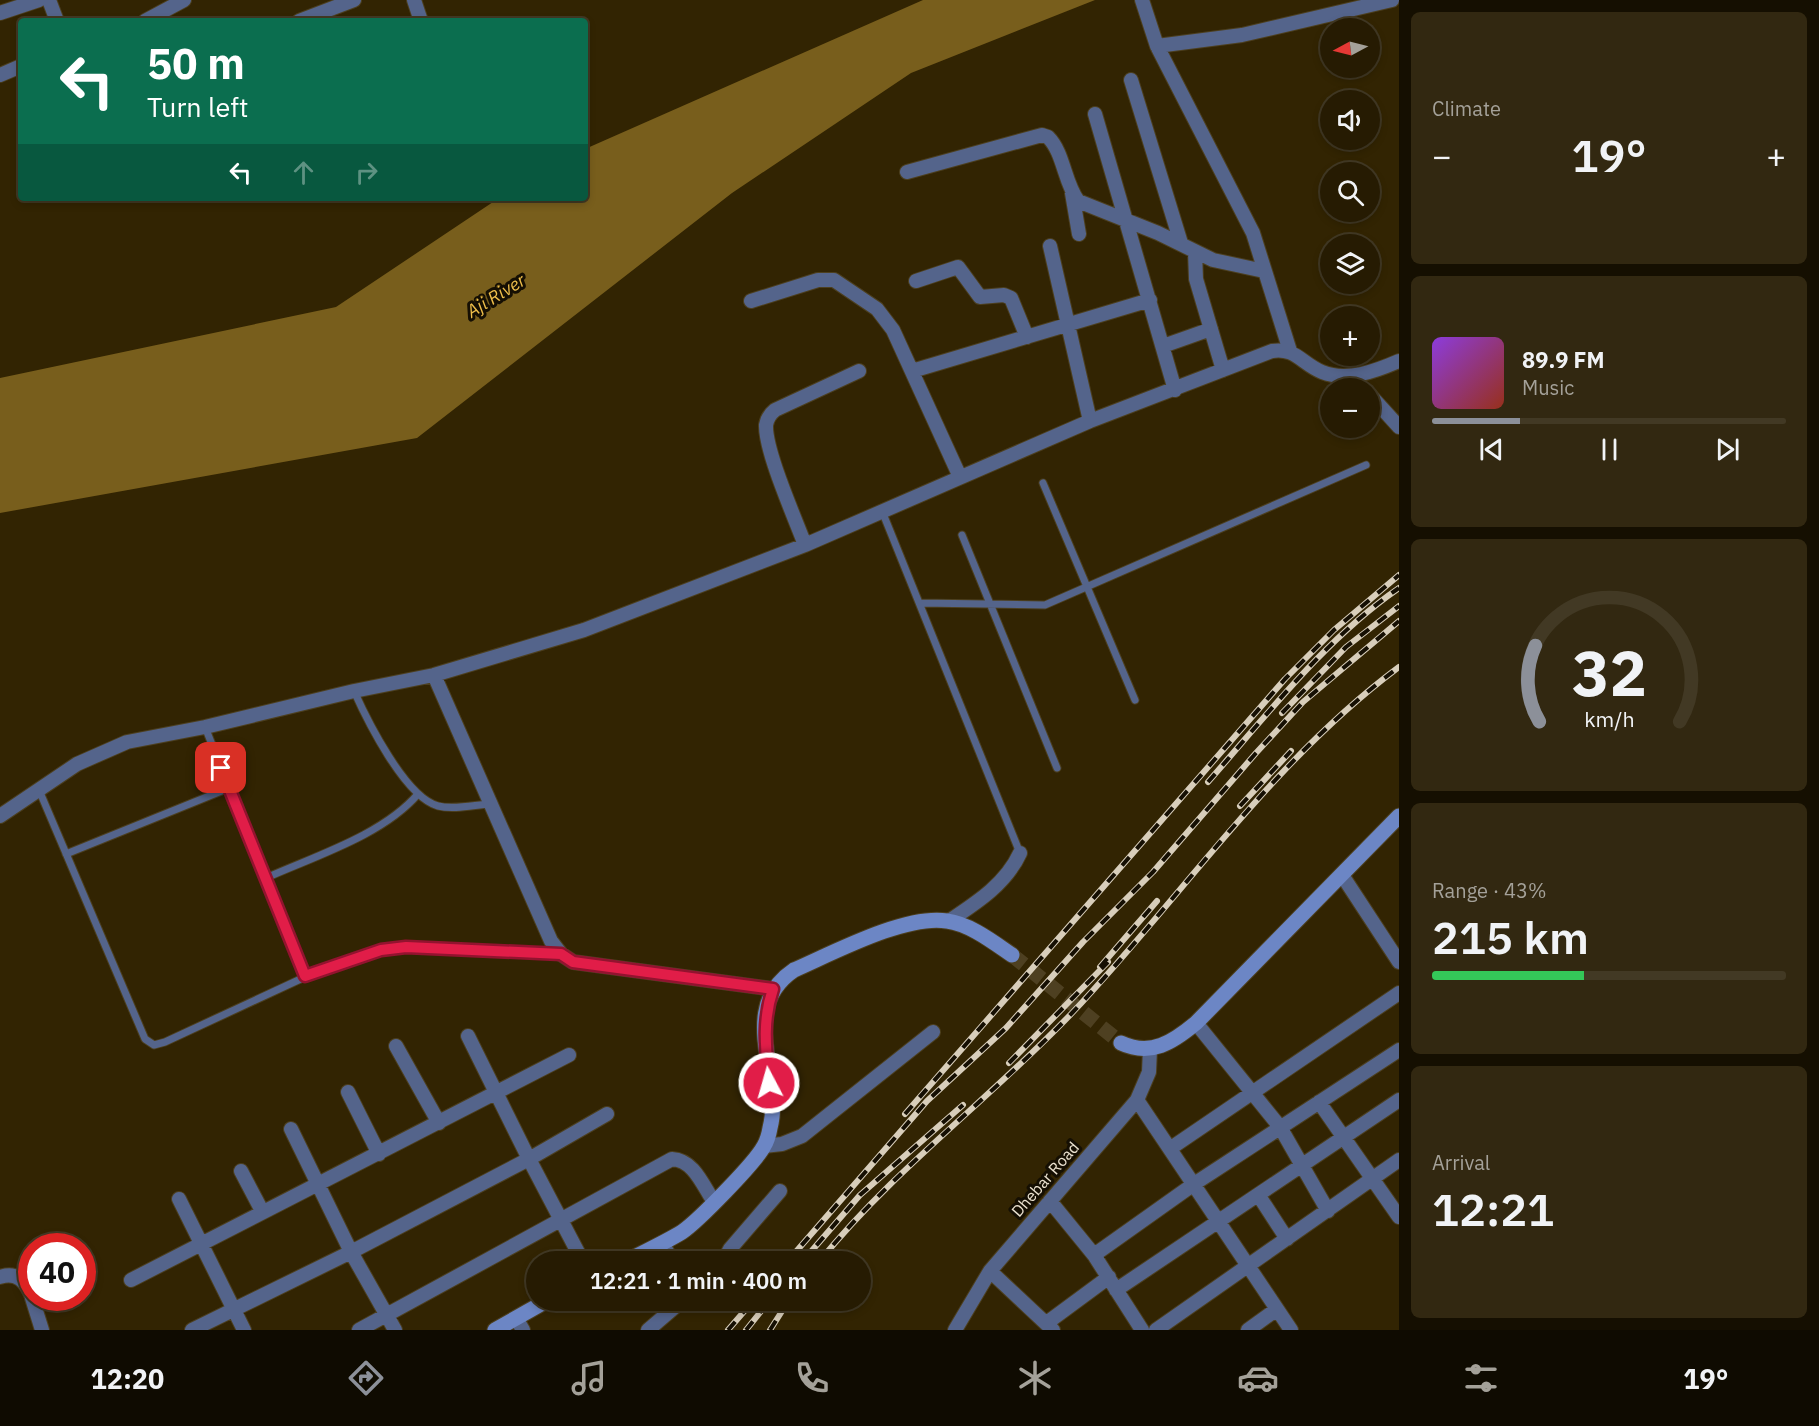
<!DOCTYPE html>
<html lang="en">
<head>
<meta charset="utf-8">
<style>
	:root { --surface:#261b02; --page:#322811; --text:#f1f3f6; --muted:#a4a199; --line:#423924; --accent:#8c9099 }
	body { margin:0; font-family:"IBM Plex Sans",sans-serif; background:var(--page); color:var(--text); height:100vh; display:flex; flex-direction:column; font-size:22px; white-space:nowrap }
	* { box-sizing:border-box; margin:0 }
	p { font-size:20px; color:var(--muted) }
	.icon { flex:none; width:33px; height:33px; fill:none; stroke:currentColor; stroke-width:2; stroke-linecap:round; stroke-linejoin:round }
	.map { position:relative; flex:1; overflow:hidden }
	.sheet { display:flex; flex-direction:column; gap:12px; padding:12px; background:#150f01; width:420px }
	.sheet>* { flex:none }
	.top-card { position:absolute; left:18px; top:18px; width:570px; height:183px; border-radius:6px; box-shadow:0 3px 9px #0003,0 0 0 2px var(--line); background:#0b6e4f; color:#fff; overflow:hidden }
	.needle { width:39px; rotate:263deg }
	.buttons { position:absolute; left:1320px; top:18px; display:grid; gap:12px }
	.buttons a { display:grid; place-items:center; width:60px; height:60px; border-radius:50%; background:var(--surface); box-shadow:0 3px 9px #0003,0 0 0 2px var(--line); font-size:30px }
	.speed { position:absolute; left:18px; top:1233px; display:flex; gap:12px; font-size:30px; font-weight:700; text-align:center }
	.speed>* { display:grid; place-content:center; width:78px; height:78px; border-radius:50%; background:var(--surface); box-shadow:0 3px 9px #0003,0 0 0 2px var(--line); line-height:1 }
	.speed .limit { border:9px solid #d22; background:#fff; color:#111 }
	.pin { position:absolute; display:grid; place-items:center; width:51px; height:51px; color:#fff; margin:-26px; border-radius:12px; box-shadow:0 3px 9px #0006 }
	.me { position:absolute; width:66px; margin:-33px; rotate:354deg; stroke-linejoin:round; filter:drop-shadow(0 0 4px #0008) }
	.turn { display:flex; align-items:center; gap:21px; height:126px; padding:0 30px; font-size:27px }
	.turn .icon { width:78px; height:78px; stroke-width:2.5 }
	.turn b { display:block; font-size:42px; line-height:51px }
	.lanes { display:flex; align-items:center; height:57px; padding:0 30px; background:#0003; justify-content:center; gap:30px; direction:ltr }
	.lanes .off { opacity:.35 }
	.big { font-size:45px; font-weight:600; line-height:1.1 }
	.sheet .widget { flex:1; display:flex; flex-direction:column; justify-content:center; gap:9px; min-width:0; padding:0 21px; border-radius:9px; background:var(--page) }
	.sheet .dial { align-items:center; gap:0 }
	.dial svg { height:156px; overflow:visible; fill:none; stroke:var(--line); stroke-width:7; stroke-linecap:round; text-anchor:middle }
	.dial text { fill:var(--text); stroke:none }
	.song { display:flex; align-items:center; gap:18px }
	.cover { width:72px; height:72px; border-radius:9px; background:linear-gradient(135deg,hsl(270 70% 55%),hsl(10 70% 35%)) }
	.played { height:6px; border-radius:3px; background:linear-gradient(90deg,var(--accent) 25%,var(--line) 25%) }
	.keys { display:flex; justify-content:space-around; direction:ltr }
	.heat { display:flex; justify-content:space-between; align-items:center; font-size:33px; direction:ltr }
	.charge { height:9px; border-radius:4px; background:linear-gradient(90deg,#34c759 43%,var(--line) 0) }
	.trip { position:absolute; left:526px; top:1251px; width:345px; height:60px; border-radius:30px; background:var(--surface); box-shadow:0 3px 9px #0003,0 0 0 2px var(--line); font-weight:600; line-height:60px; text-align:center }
	.dock { display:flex; height:96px; justify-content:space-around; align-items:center; background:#0f0b01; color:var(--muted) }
	.dock .icon { width:42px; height:42px }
	.dock .current { color:var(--accent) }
	.dock b { font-size:27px; color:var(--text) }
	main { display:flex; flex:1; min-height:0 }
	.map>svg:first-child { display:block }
	.water { fill:#785e1c }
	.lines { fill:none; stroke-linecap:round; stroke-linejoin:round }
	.secondary-tunnel { stroke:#4e4021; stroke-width:15; stroke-dasharray:15 8; stroke-linecap:butt }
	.lane-casing { stroke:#4c3f1f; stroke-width:9 }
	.street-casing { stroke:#4c3f1f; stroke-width:16 }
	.secondary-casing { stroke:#4c3f1f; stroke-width:17 }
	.lane { stroke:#54648b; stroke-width:7 }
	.street { stroke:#54648b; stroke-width:14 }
	.secondary { stroke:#6c86c5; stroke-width:15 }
	.rail-casing { stroke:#d8cebb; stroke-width:6 }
	.rail { stroke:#150f03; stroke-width:4; stroke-dasharray:11; stroke-linecap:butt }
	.route-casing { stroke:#92132f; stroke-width:15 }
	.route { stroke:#e11d48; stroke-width:10 }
	.labels { text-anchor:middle; stroke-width:6; stroke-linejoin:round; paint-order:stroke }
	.street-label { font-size:16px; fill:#ebe2d0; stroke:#150f03 }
	.water-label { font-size:18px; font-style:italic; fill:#eebe4a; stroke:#150f03 }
</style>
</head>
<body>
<main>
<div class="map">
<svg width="1399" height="1330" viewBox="0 0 1399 1330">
	<rect width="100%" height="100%" fill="#322402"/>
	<path class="water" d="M923,0h172l-184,73 -179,120 -315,245 -417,75v-135l336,-71 163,-109h86v-49z"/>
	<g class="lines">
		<path class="secondary-tunnel" d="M1012,955l109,88"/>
		<g class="lane-casing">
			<path id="lane" d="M1043,483l92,217
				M882,511l138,342
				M962,535l95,233
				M921,603l124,2 321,-140
				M354,691c13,29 51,106 84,115 16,4 36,-1 52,-2
				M205,727l100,250
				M39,790l106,249 9,6 11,-3 140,-65 76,-27 25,-3 155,7
				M66,854l163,-66
				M266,878c49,-22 117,-43 152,-84"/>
		</g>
		<g class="street-casing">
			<path id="street" d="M49,0l8,21
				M414,0l7,21
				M1142,0l15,46 96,187 37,118
				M0,13l39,-13
				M145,21l39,-21
				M299,21l55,-21
				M1157,46l85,-11 150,-35
				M0,75l21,-9
				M1131,80l50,163
				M1095,114l80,276
				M907,172l135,-37 6,2c16,16 16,45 30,64l80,32 55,27 51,11
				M1072,193l7,41
				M1050,246l40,175
				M1195,252l1,27 27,91
				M916,281l42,-14 22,30 24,-2 7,3 16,39
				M751,301l67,-21h16l43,29 16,21 67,147
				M1163,346l48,-17
				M912,371l238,-71
				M1370,395l29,32
				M805,545c-10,-27 -40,-94 -39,-120 1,-6 4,-11 9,-15l84,-39
				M434,675l117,266 10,13 12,8 200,27
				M0,816l77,-52 50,-22 78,-15 149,-36 80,-16 150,-45 221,-85 285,-124 182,-70c23,-4 30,13 50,21 25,10 54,-1 77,-11
				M1342,875l57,87
				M949,921c27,-18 57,-37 71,-68
				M1196,1023l84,104 48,84
				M396,1046l43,77
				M348,1092l31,62
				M1137,1100l154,230
				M1319,1102l80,115
				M291,1129l60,123 44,78
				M764,1146l18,-2 20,-8 131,-104
				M1171,1148l228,-155
				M241,1171l21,40
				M1259,1196l28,43
				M179,1199l65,131
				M1050,1201l44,54 48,75
				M662,1243l11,19
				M1094,1255l100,-71 205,-134
				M583,1262l-54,-103 78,-45
				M723,1262l7,-13 50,-58
				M990,1271l63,59
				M0,1277c17,-6 26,5 32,20
				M131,1280l438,-225
				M1116,1290l283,-190
				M32,1298l10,32
				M516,1318l7,12
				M1048,1322l61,-45
				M192,1330l159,-78 178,-93 -61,-123
				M359,1330l313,-171c22,1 31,27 42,43
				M648,1330l35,-30
				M955,1330l35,-59 147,-171 12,-28 1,-23
				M1156,1330l243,-170
				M1248,1330l29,-21"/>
		</g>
		<g class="secondary-casing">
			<path id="secondary" d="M1121,1043c30,14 52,-1 75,-20l203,-207
				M625,1262c19,-10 39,-19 57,-30 16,-11 73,-69 82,-86 3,-5 5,-12 6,-18 14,-53 -34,-119 24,-158 39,-17 112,-56 153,-49 23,3 46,21 65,34
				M495,1330l53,-30"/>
		</g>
		<use href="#lane" class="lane"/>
		<use href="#street" class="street"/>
		<use href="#secondary" class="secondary"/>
		<g class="rail-casing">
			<path id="rail" d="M1282,713l64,-66 53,-41
				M1208,782c59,-67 117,-143 191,-194
				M1240,806l51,-55
				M1100,967l57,-66
				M1009,1063l99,-101
				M905,1114l380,-435 49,-49 65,-55
				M787,1262l140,-161 79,-73 77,-86 70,-70 103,-119 47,-51 96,-81
				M802,1262l58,-67 103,-90
				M819,1262c75,-93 171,-163 253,-249 109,-115 198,-250 327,-346
				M728,1330l26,-30
				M746,1330l24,-30
				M770,1330l19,-30"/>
		</g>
		<use href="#rail" class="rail"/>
	</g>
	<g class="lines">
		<g class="route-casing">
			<path id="route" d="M221,768l84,208 76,-26 25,-3 155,7 12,8 200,27c-11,32 -7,61 -4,94"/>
		</g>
		<use href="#route" class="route"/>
	</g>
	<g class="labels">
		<g class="street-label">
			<text transform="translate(1045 1179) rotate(-49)" y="6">Dhebar Road</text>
		</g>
		<g class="water-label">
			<text transform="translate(496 296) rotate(-32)" y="6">Aji River</text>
		</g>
	</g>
</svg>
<div class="buttons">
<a><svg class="needle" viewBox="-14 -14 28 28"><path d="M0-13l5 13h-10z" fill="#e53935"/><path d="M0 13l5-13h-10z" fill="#a4a199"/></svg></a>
<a><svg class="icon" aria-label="sound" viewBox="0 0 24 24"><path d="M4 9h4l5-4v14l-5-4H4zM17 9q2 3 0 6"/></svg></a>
<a><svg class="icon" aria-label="search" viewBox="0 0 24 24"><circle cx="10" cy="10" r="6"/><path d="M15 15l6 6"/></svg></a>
<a><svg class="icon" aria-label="layers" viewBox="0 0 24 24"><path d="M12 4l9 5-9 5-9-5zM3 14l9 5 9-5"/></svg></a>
<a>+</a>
<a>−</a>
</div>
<div class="speed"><div class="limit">40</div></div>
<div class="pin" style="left:221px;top:768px;background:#d93025"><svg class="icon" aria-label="arrive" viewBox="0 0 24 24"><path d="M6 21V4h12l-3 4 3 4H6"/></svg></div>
<svg class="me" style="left:769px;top:1083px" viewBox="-20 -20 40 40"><circle r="17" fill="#e11d48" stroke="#fff" stroke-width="3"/><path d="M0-11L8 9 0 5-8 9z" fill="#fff"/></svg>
<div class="trip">12:21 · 1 min · 400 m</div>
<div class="top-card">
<div class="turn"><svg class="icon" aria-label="left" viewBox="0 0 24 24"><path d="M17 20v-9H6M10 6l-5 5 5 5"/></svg><div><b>50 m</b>Turn left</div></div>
<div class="lanes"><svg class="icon" aria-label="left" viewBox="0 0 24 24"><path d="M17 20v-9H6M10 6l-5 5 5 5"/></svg><svg class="icon off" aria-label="ahead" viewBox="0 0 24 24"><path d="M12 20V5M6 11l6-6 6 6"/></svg><svg class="icon off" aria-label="right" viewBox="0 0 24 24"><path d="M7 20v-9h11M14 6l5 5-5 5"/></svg></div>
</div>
</div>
<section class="sheet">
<div class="widget"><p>Climate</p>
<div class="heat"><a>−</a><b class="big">19°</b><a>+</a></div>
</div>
<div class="widget">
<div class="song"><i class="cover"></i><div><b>89.9 FM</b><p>Music</p></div></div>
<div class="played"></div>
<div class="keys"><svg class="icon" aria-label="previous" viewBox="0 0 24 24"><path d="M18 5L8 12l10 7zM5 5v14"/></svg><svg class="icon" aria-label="pause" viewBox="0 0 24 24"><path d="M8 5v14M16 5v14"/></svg><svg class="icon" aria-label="next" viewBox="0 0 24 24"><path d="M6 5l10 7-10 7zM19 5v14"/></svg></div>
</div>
<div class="widget dial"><svg viewBox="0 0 100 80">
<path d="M14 69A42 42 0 1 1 86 69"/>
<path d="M14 69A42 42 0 0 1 12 30" stroke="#8c9099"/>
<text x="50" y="56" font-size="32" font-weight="700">32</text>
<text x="50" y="72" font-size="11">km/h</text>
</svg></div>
<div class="widget"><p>Range · 43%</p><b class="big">215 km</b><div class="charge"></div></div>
<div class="widget"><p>Arrival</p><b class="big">12:21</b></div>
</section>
</main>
<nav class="dock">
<b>12:20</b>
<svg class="icon current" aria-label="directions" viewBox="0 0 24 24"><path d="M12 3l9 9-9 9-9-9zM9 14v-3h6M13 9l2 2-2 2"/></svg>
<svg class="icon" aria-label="music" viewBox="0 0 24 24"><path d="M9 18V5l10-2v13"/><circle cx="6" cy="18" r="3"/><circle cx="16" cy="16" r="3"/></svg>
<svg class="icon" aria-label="phone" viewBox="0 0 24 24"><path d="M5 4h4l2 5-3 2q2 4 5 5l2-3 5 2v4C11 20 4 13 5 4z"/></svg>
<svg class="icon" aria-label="climate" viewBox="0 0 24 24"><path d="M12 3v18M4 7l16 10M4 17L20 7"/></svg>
<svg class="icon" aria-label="car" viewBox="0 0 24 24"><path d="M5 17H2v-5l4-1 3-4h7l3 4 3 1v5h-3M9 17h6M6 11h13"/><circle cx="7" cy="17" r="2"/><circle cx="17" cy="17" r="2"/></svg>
<svg class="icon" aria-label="filters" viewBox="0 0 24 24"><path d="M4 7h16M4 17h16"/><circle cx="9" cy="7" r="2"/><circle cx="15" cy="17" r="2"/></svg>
<b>19°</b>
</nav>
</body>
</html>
